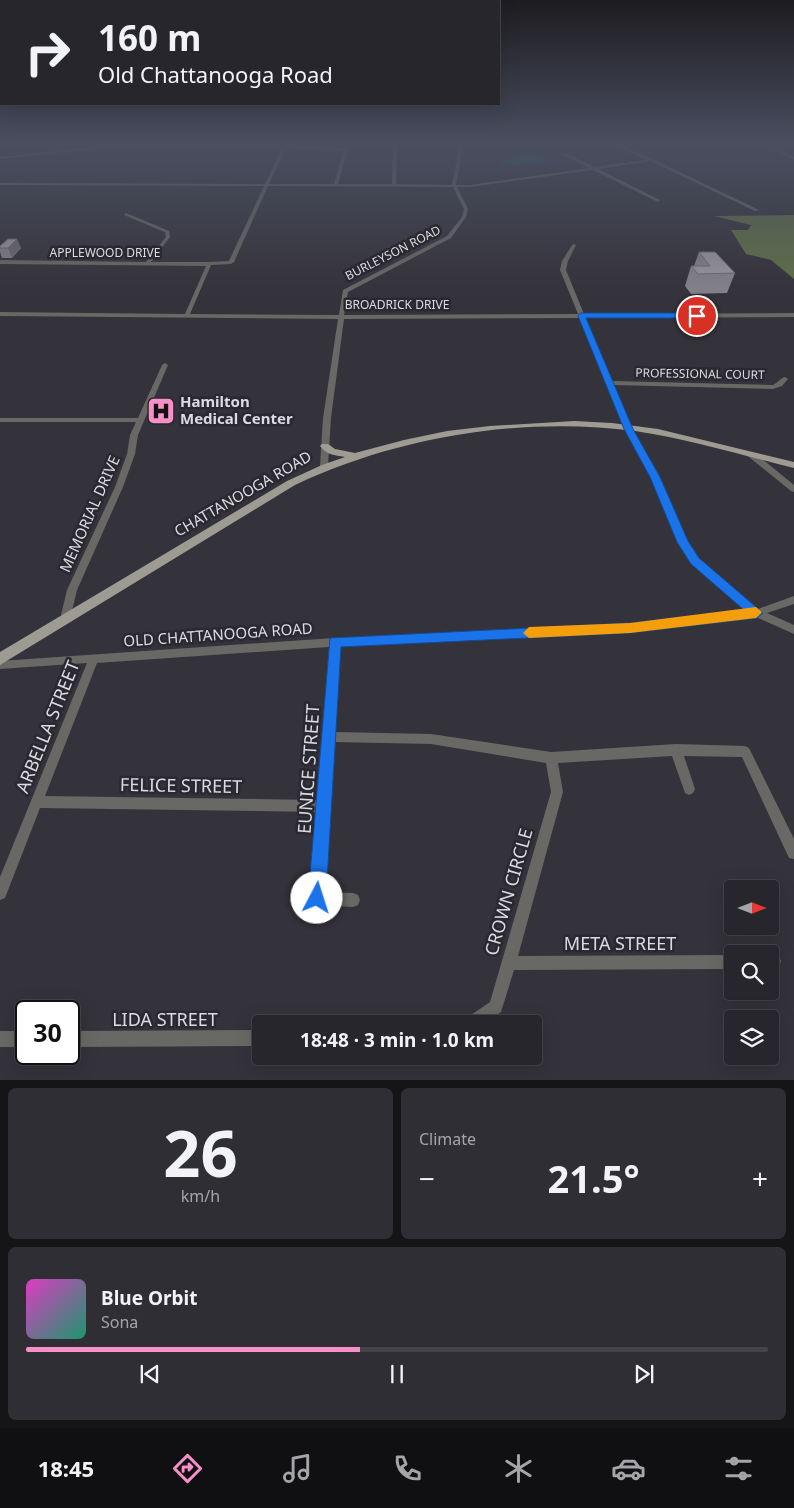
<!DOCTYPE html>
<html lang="en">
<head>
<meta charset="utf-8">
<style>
	:root { --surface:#27262c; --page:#2f2e34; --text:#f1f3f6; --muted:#a4a5a9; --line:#434348; --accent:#f98fc9 }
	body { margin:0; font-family:"Noto Sans",sans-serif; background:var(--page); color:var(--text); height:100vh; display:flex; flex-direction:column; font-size:19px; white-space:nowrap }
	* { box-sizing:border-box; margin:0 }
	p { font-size:16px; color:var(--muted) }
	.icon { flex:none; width:28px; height:28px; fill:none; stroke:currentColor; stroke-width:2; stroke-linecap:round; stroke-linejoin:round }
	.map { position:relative; height:1080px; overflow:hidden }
	.drawer { display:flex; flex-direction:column; gap:8px; padding:8px; background:#151518; flex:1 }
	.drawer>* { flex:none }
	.banner { position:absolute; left:0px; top:0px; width:500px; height:105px; box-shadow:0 5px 20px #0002,0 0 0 1px var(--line); background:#27262c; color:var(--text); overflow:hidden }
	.needle { width:32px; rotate:90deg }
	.controls { position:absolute; left:724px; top:880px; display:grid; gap:10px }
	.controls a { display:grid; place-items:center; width:55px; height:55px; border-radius:5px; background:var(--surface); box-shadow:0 5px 20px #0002,0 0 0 1px var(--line); font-size:25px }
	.speed { position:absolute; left:15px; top:1000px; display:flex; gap:10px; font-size:25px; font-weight:700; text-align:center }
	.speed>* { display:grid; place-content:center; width:65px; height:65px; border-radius:50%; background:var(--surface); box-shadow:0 5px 20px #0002,0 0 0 1px var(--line); line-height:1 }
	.speed .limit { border:2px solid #111; border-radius:8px; background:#fff; color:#111 }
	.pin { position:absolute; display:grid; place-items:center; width:42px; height:42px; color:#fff; margin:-21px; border:2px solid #fff; border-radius:50%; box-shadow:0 1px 5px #0007 }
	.me { position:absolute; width:55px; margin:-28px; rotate:5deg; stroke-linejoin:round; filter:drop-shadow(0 0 4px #0008) }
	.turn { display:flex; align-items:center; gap:18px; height:105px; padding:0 15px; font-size:22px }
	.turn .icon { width:65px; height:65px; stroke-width:2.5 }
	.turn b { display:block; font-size:35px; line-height:42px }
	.big { font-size:38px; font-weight:700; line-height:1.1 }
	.drawer .widget { flex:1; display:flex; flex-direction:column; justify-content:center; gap:8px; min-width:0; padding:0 18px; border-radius:8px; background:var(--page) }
	.drawer .dial { align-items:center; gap:0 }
	.dial b { font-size:65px; line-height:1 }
	.song { display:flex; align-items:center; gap:15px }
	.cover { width:60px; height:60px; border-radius:8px; background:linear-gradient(135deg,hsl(310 70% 55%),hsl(160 70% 35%)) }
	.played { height:5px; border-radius:2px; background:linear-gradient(90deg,var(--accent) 45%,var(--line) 45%) }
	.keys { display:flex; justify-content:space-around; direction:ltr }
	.heat { display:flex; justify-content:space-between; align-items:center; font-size:28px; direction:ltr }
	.drawer .tiles { flex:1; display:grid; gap:8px; grid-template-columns:1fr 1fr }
	.widget:last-child { grid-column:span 2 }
	.trip { position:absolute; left:252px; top:1015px; width:290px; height:50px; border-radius:5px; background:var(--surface); box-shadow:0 5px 20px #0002,0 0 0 1px var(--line); font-weight:700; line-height:50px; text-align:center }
	.menu { display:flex; height:80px; justify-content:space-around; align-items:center; background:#100f12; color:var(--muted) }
	.menu .icon { width:35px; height:35px }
	.menu .selected { color:var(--accent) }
	.menu b { font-size:22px; color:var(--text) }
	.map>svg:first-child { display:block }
	.forest { fill:#617046 }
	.water { fill:#205c69 }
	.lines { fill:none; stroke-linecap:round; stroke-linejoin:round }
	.stream { stroke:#205c69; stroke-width:1 }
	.minor { fill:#696864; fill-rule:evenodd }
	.major { fill:#9e9b93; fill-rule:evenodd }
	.wall { fill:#848189 }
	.shaded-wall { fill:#6c696f }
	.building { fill:#9a969f; stroke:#6c696f }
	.route { fill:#1a73e8; stroke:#114b97 }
	.slow { fill:#f59e0b }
	.labels { text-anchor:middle; stroke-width:5; stroke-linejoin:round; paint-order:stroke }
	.far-street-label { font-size:12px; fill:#dddbe1; stroke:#2a2830 }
	.poi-label { font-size:15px; font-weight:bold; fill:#dddbe1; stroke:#2a2830; text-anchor:start }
	.street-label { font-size:15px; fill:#dddbe1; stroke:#2a2830 }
	.near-street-label { font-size:18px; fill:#dddbe1; stroke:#2a2830 }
</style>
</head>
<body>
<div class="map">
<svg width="794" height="1081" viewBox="0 0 794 1081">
	<rect width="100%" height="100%" fill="#34323a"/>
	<path class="forest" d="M794,215v64l-23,-19 -25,-6 -15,-24h17l3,-5 -37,-9z"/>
	<path class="water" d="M528,152l18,6 -2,3 4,3 -39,1 -11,-2z"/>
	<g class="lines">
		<path class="stream" d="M779,143l15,6"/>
		<path class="minor" d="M346,143l3,1 -11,40h54l1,-41h4l-1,41 56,1 8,-42h4l-8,42h14l119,-17 -25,-13 1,-2 29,14 52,-7 -35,-17h4l38,16 106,51 -4,1 -105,-50 -52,8 62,31 -2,2 -65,-32 -123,17h-13l11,22 -2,8 -15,21 -103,54 -4,23 234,-1 -18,-44 2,-9 10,-16 2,-1 2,1 -8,16 -2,9 18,44 210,-1v4l-209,1 27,63 161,4c5,-2 7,-7 12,-8l3,2 -6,7 -9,3 -160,-4 19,44 27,48 28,63 11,19 60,50 36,-13v8l-27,9 27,12v9l-38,-17 -126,15 -291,14 -5,86 97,2 120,18 125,-8 69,2 4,2 45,91v20l-5,-1 -47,-101 -58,-1 11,33 -2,4 -4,2 -4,-2 -13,-37 -114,7 5,29 -45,164 214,-1v14l-218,1 -13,42 -17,12h-21l2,-5 25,-17 61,-210 -5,-29 -115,-19 -98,-2 -4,60 2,4 -2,4 -5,82 29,1 5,2 2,5 -2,5 -5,2 -36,-2 -5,-2 -2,-5 7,-86 -277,-4 -35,90 -5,2v-23l87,-214 -87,6v-8l334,-23 296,-14 117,-14 -55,-47 -12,-20 -29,-66 -27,-48 -44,-111 -236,1 -13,99 -3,48 -4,3 -4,-3 3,-48 15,-99 -338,-3v-4l185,2 21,-48 -206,-2v-4l146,2 20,-25 -1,-5 -41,-17 2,-2 43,18 1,6 -19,25h58l20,-1 35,-75 -264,-1v-2l265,1 16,-34v-2h-178l-103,11v-2l103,-11h179l62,2zM284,148l60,2 -10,34h-65l16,-34zM268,186l185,1 11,22 -2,8 -15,19 -104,54 -4,25 -149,-1 21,-49 20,-1 3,-2zM329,647l-12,153 -272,-4 52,-133z
			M757,143h4l33,14v2z
			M165,363l3,2 -30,70 -3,19 -12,33 -46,103 -7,29 -2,3 -3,1 -3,-1 -2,-3 7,-29 48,-103 12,-33 3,-19 6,-13h-136v-4h138l24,-53z
			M749,453h6l39,32v7l-3,-1 -42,-34 -1,-2z
			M774,954l5,2 2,5 -2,5 -9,3v-14z
			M261,1030v16l-192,1v-16z
			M0,1031h26v16h-26z"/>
		<path class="major" d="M574,421l38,2 46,6 136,33v6c-53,-13 -105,-29 -159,-37 -113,-15 -238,6 -340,54l-295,180v-13l287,-171 35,-16 23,-8c-11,-2 -18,-2 -25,-11l2,-2h6l7,5 20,4 49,-13 43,-9 43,-5z"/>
	</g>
	<path class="wall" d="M0,246l21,2 -9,10h-10l-2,-6z
		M699,252l36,21 -8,20 -36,1 -6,-8 6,-20h3z"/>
	<path class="shaded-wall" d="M17,239l4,9 -9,10 -4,-10z"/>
	<path class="building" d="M8,239h9l-9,9h-8v-2z
		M699,252h16l20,21 -37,1 -7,-8h19z"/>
	<linearGradient id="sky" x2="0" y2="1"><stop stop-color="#1d1c20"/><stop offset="0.49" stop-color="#4a4f60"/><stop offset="1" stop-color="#4a4f60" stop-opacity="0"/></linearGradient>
	<rect width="794" height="294" fill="url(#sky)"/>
	<path class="route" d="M581,313h116l4,3 -4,2h-111l47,111 27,48 28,64 11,17 64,55 -6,5 -127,15 -289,14 -15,251 -3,7 -6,2 -6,-2 -3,-7 22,-260 300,-15 114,-13 -53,-46 -14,-22 -27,-65 -26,-48 -46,-113z"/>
	<path class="slow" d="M756,607l6,5 -6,6 -126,15 -101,5 -6,-5 6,-6 101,-4z"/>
	<defs>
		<g id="hospital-square" transform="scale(1.4375)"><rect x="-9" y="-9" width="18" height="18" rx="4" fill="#f98fc9" stroke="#2a2830"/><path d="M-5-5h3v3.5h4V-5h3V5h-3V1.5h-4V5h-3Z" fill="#111"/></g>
	</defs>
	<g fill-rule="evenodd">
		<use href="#hospital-square" x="161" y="411"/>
	</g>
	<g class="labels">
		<g class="far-street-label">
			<text x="105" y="257">APPLEWOOD DRIVE</text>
			<text transform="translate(393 253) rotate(-27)" y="4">BURLEYSON ROAD</text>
			<text x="397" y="309">BROADRICK DRIVE</text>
			<text transform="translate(700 374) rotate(1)" y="4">PROFESSIONAL COURT</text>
		</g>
		<g class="poi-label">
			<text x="180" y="407">Hamilton<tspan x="180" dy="17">Medical Center</tspan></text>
		</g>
		<g class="street-label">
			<text transform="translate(243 494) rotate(-30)" y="5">CHATTANOOGA ROAD</text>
			<text transform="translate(90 514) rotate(-66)" y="5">MEMORIAL DRIVE</text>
			<text transform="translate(218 635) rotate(-4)" y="5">OLD CHATTANOOGA ROAD</text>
		</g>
		<g class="near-street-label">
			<text transform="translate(48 727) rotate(-68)" y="6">ARBELLA STREET</text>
			<text transform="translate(309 769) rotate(-86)" y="6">EUNICE STREET</text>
			<text transform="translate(181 786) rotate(1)" y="6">FELICE STREET</text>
			<text transform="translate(509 892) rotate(-74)" y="6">CROWN CIRCLE</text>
			<text x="620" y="950">META STREET</text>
			<text x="165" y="1026">LIDA STREET</text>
		</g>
	</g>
</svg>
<div class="controls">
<a><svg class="needle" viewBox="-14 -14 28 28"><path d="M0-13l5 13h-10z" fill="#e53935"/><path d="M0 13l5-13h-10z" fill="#a4a5a9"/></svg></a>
<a><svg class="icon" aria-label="search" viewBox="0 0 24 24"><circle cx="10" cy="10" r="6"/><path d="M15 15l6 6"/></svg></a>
<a><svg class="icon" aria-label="layers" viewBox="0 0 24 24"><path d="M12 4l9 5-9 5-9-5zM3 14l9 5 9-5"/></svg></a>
</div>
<div class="speed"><div class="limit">30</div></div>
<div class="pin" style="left:697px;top:316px;background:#d93025"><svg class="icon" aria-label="arrive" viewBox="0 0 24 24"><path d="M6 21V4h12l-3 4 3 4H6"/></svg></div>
<svg class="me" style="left:317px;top:898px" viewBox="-20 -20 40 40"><circle r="19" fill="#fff"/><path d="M0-13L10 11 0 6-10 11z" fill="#1a73e8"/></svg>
<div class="trip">18:48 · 3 min · 1.0 km</div>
<div class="banner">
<div class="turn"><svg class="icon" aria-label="right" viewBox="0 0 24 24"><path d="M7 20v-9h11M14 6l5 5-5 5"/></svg><div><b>160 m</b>Old Chattanooga Road</div></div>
</div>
</div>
<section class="drawer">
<div class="tiles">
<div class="widget dial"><b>26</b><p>km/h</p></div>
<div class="widget"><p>Climate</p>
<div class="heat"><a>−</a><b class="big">21.5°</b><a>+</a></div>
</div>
<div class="widget">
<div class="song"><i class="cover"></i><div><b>Blue Orbit</b><p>Sona</p></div></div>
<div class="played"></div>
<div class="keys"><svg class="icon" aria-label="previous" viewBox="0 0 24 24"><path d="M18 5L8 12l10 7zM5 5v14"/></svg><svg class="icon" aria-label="pause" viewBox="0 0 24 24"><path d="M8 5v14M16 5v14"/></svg><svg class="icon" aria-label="next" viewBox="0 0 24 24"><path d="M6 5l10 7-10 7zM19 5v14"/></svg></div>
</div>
</div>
</section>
<nav class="menu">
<b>18:45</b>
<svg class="icon selected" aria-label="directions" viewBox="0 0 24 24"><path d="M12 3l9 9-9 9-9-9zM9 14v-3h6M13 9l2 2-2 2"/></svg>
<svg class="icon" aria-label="music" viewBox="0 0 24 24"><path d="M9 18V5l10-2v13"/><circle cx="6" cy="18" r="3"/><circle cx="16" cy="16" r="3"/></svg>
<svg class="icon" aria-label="phone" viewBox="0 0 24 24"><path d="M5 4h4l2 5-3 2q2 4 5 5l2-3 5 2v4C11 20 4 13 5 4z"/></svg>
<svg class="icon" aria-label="climate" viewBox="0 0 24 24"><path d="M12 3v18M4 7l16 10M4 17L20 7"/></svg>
<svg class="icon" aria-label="car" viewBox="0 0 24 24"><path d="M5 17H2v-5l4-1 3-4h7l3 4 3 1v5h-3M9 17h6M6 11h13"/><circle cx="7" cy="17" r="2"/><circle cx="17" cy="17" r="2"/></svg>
<svg class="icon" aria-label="filters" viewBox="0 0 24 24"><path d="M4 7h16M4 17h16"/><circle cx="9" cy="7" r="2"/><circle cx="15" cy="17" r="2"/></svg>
</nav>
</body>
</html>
